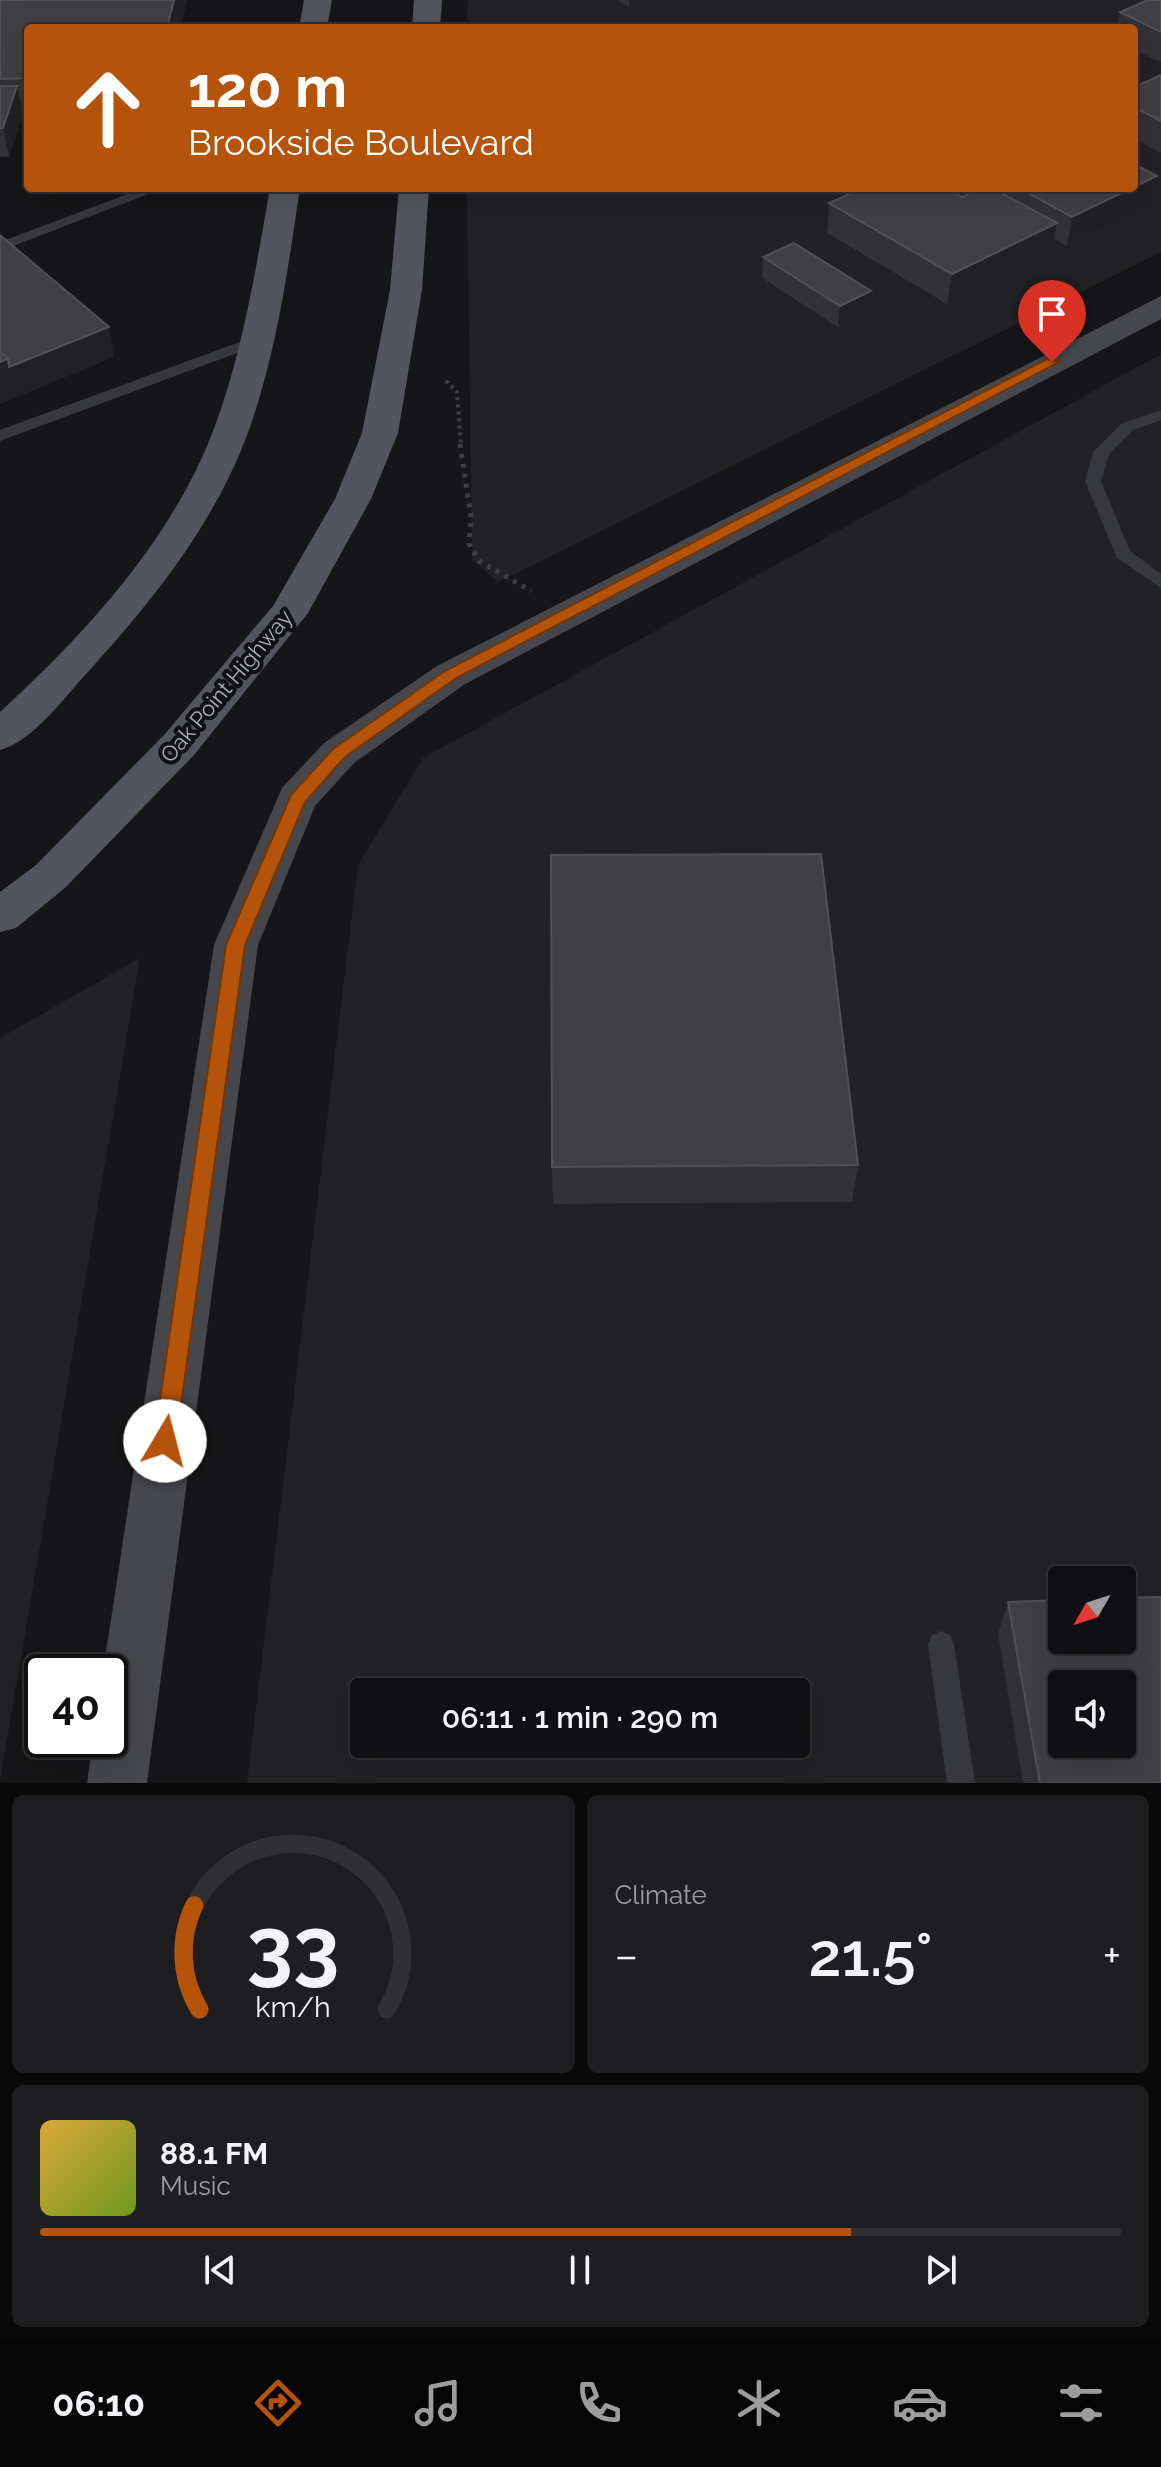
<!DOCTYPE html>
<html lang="en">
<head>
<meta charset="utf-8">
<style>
	:root { --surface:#101012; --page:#1e1e20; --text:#f1f3f6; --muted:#9c9d9f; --line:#303032; --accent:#b45309 }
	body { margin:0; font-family:Raleway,sans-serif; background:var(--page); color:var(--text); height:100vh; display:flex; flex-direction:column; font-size:30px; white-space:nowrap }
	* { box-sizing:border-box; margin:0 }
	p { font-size:26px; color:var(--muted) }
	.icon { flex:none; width:44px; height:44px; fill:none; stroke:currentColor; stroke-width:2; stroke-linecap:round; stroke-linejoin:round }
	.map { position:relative; height:1783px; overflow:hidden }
	.details { display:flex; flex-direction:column; gap:12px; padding:12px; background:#09090a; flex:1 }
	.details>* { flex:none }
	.banner { position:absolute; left:24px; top:24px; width:1114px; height:168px; border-radius:8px; box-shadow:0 8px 32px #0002,0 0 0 2px var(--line); background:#b45309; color:#fff; overflow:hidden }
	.needle { width:52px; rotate:231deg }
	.tools { position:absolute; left:1048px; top:1566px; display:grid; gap:16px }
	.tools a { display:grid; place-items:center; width:88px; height:88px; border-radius:8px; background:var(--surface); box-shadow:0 8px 32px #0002,0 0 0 2px var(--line); font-size:40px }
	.speed { position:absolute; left:24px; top:1654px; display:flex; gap:16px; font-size:40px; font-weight:700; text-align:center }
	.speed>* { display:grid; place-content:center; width:104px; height:104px; border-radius:50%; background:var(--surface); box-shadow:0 8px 32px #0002,0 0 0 2px var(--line); line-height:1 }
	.speed .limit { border:4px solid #111; border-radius:12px; background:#fff; color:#111 }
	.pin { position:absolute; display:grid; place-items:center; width:68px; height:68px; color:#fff; margin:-82px -34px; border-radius:50% 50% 50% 0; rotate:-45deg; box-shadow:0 0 8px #0007 }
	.pin .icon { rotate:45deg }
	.me { position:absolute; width:88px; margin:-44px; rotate:8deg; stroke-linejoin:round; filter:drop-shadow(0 0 6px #0008) }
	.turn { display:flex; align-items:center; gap:28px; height:168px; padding:0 32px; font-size:36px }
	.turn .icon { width:104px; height:104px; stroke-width:2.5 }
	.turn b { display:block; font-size:56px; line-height:68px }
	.big { font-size:60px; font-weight:600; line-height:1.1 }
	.details .card { flex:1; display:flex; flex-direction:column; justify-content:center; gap:12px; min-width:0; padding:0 28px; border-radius:12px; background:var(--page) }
	.details .dial { align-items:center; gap:0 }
	.dial svg { height:208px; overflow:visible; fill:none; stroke:var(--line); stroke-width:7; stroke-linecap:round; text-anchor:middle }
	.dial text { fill:var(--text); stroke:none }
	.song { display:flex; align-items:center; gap:24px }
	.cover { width:96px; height:96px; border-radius:12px; background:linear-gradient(135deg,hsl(40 70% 55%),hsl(80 70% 35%)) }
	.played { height:8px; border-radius:4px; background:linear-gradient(90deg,var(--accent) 75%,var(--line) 75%) }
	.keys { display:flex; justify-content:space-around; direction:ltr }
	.heat { display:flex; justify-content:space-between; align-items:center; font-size:44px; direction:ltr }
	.details .tiles { flex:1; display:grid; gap:12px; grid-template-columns:1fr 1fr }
	.card:last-child { grid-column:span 2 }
	.trip { position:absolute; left:350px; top:1678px; width:460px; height:80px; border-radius:8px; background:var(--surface); box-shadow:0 8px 32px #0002,0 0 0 2px var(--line); font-weight:600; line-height:80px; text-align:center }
	.menu { display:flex; height:128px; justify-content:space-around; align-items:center; background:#060607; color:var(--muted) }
	.menu .icon { width:56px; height:56px }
	.menu .active { color:var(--accent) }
	.menu b { font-size:36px; color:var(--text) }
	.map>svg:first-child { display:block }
	.built { fill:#222225; fill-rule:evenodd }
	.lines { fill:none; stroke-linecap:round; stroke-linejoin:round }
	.path-far1 { stroke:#3d3f44; stroke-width:4; stroke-dasharray:3 4; stroke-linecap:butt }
	.path { stroke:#3d3f44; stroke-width:5; stroke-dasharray:4 6; stroke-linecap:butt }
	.lane { fill:#37383d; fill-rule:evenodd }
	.secondary { fill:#45474d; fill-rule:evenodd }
	.primary { fill:#53555c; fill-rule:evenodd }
	.wall { fill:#323236 }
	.shaded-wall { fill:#212124 }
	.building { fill:#3f3f44; stroke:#4f5156; stroke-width:2; fill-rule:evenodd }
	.route { fill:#b45309; stroke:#753606; stroke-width:2 }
	.labels { text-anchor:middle; stroke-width:8; stroke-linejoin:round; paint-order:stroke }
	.street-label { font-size:22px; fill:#a8adb8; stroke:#111113 }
</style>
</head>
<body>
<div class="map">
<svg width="1161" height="1783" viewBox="0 0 1161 1783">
	<rect width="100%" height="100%" fill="#161618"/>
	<path class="built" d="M468,0h693v252l-663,330 -26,-23 -5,-371h667v-160h-654l-13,-9z
		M1161,354v1429h-914l111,-918 65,-107zM1062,1580h60v60h-60zM1062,1684h60v60h-60zM364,1692h432v52h-432z
		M140,958l-140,823v-743z"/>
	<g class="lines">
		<path class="path-far1" d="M446,381l11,11 4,54"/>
		<path class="path" d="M460,444l11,73 -2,27 10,17 52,30"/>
		<path class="lane" d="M144,188h20l-164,63v-9z
			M259,335l8,5 -3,3 -264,98v-11z
			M1161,410v10l-28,10 -24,24 -8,27 29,70 31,23v14l-44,-30 -32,-77 8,-29 28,-28z
			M941,1631l9,4 4,9 21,139h-28l-19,-139 4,-9z"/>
		<path class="secondary" d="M1161,296v23l-696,365 -111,79 -39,43 -57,139 -111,838h-60l6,-43h17v-68h-7l111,-727 68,-157 42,-45 113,-77z"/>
		<path class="primary" d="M304,0h28l-5,28h-28z
			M414,0h28l-2,28h-28z
			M270,188h30c-12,80 -23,162 -50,239 -33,94 -98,175 -164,247 -23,25 -53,67 -86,76v-38c87,-80 173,-173 215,-286 28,-76 41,-158 55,-238z
			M399,188h30l-7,102 -24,143 -27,66 -63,114 -114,142 -128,132 -50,41 -16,4v-40l36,-27 128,-130 109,-129 62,-107 27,-66 28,-143z"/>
	</g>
	<path class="wall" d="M0,0h187l-7,28h-152v86h-5l-14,43h-9z
		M617,0h29l-17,7z
		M1161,0v62l-27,-12v-22h-17l3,-16z
		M1161,75v78l-27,-14v-52z
		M1157,176l-6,29 -84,41 -13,-7 -3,14 -104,51 -120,-71 2,-30 133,-6 9,-4 -10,-5h173z
		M763,257l106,55 -31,15 -76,-49z
		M858,1165l-6,37 -299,2 -1,-37z
		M1008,1602l153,181h-138l-25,-149z"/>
	<path class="shaded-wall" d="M174,0h13l-7,28h-13z
		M629,0h17l-17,7z
		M17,86l6,28 -14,43 -6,-29z
		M1157,176l-6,29 -84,41 5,-29 60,-29h2v-1z
		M1057,223l-6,30 -104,51 5,-30z
		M871,291l-2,21 -31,15 2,-21z
		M109,327l5,30 -114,47v-42z"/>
	<path class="building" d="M0,0h174l-7,28h-139v50l-28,1z
		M1148,0h13v32l-41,-20z
		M1161,75v46l-27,-14v-20z
		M0,86h17l-14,42h-3z
		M1134,164l23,12 -23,11z
		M863,188h82l17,9 20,-9h10l65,35 -105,51 -123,-71z
		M1019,188h113l-60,29z
		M0,235l109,92 -100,40 -1,-8 -8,-7z
		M794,243l77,48 -31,15 -77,-49z
		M0,352l8,7 -8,3z
		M821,854l37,311 -306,2 -1,-312z
		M1161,1597v186h-121l-32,-181 54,-2v40h60v-42zM1062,1684h60v60h-60z"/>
	<path class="route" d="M1047,359l12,3 -603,316 -111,79 -40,45 -60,143 -69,496 -3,8 -8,3 -8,-3 -3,-8 72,-496 65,-150 42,-46 112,-78z"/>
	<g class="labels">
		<g class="street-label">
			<text transform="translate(226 686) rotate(-50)" y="8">Oak Point Highway</text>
		</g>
	</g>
</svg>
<div class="tools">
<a><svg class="needle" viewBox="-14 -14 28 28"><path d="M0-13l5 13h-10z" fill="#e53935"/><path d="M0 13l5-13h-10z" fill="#9c9d9f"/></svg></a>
<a><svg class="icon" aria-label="sound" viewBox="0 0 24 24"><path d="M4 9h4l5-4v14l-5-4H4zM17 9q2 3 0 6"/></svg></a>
</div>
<div class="speed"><div class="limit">40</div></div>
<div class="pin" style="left:1052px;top:362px;background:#d93025"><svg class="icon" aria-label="arrive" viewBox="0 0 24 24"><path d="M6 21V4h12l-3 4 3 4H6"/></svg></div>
<svg class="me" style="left:165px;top:1441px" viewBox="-20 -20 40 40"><circle r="19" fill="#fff"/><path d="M0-13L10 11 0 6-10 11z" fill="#b45309"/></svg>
<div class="trip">06:11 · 1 min · 290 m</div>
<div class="banner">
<div class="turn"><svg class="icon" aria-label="ahead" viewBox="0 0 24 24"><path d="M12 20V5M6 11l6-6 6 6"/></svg><div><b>120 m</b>Brookside Boulevard</div></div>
</div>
</div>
<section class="details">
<div class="tiles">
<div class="card dial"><svg viewBox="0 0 100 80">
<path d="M14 69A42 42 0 1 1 86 69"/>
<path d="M14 69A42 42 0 0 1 12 29" stroke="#b45309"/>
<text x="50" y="56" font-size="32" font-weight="700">33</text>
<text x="50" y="72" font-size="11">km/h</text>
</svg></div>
<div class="card"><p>Climate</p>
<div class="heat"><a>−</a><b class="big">21.5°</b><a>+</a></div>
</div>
<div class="card">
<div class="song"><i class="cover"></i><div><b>88.1 FM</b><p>Music</p></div></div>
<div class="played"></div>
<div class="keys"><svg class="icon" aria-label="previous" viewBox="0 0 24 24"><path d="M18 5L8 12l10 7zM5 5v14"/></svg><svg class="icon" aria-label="pause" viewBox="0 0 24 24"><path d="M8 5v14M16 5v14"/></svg><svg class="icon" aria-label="next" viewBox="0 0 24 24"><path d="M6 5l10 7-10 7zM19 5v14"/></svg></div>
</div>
</div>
</section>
<nav class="menu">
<b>06:10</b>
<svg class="icon active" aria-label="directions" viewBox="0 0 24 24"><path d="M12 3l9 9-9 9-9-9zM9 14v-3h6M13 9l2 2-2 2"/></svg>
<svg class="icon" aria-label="music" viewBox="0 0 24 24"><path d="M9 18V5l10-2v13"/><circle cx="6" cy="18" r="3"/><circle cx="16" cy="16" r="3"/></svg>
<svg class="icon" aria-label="phone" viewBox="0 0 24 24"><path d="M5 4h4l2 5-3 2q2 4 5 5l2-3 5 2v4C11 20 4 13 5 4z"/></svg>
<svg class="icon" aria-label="climate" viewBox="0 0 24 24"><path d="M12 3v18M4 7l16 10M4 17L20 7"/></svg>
<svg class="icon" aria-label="car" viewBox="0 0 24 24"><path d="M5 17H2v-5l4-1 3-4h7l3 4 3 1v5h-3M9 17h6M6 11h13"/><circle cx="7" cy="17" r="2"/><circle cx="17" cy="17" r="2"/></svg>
<svg class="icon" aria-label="filters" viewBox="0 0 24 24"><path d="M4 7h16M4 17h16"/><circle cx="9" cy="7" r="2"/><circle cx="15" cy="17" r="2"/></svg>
</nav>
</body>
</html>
